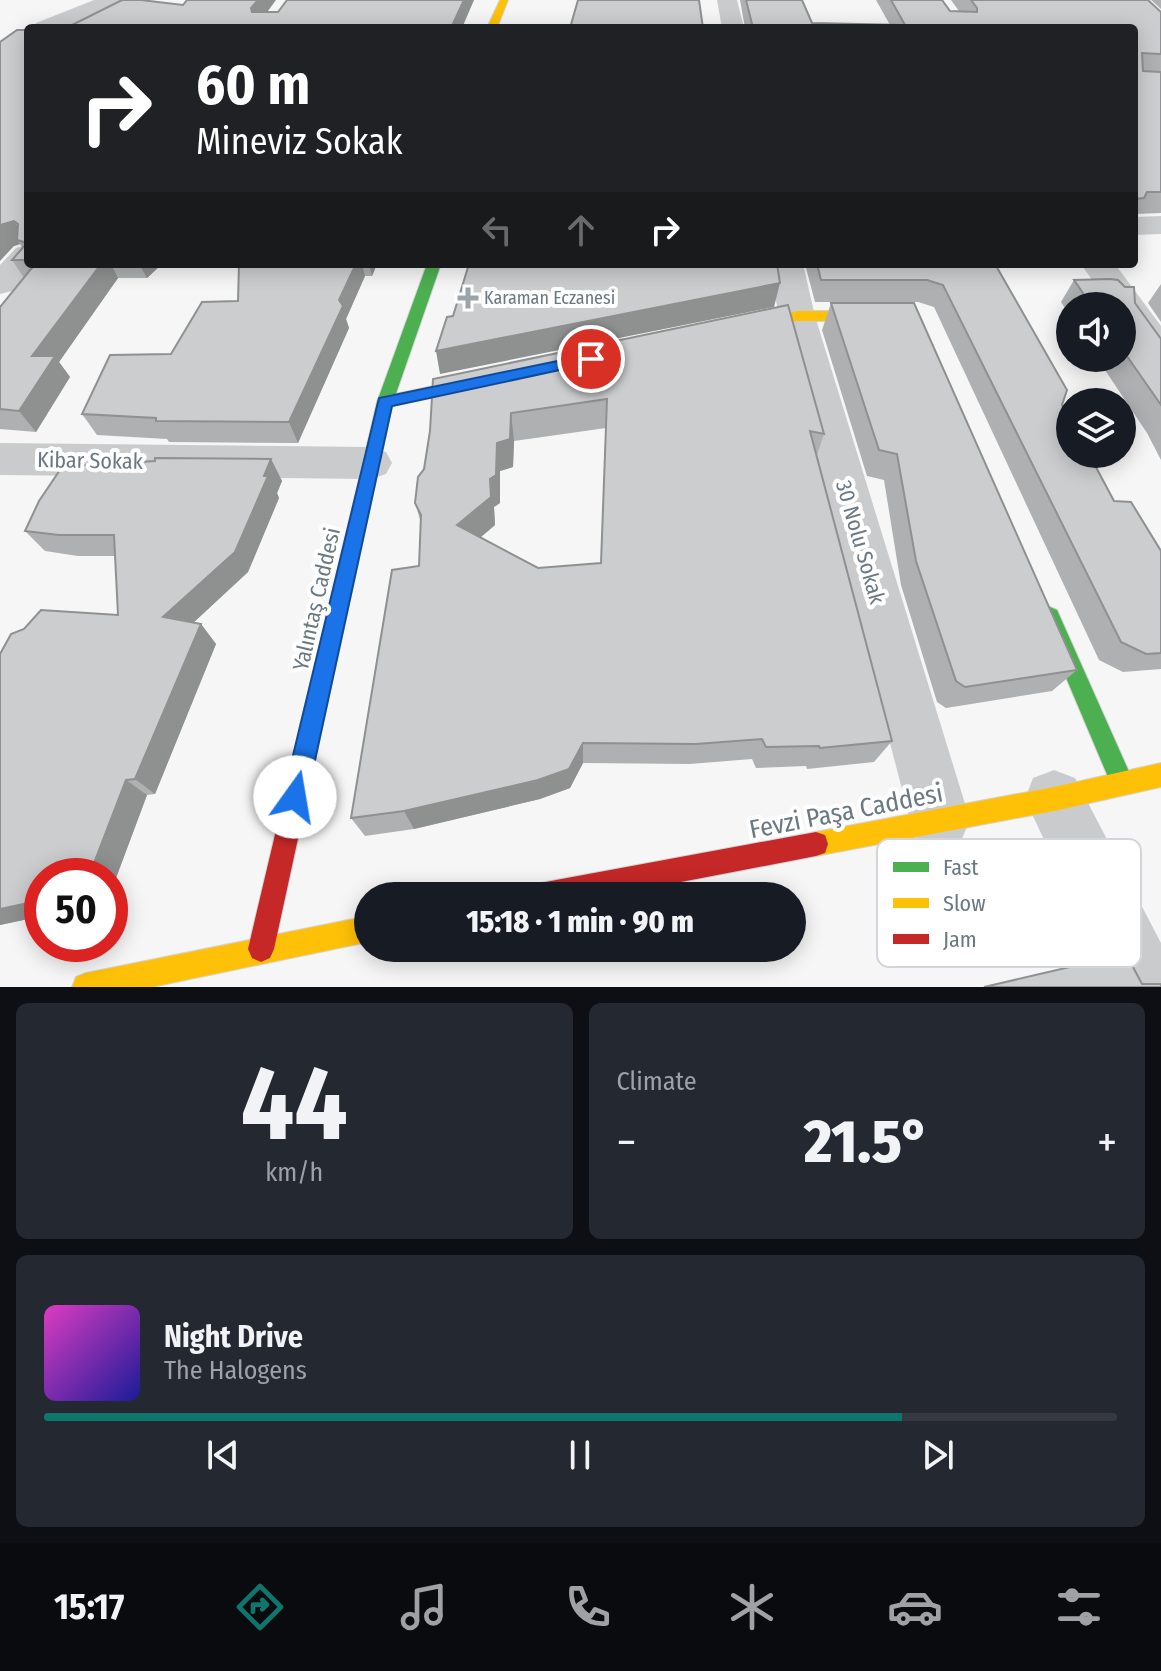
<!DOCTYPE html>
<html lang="en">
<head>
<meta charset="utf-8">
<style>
	:root { --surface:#171b24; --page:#242831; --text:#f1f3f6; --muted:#9ea1a6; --line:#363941; --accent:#0f766e }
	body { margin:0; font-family:"Fira Sans Condensed",sans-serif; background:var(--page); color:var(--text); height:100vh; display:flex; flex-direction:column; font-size:30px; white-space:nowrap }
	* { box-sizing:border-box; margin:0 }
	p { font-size:26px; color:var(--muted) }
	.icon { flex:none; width:44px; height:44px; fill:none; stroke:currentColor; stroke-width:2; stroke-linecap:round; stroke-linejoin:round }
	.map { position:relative; height:987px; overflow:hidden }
	.drawer { display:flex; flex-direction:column; gap:16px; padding:16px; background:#0d0f14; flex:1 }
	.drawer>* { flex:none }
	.hud { position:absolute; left:24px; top:24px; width:1114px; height:244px; border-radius:8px; box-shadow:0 4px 20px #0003; background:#202124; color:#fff; overflow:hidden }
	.controls { position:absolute; left:1056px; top:292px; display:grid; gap:16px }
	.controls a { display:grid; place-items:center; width:80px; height:80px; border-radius:50%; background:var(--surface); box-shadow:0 4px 20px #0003; font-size:40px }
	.speed { position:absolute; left:24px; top:858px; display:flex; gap:16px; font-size:40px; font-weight:700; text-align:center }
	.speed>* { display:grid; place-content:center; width:104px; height:104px; border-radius:50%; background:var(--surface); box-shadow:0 4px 20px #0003; line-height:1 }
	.speed .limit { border:12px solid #d22; background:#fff; color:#111 }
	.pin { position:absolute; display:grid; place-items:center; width:68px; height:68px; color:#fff; margin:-34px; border:4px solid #fff; border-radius:50%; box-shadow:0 2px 8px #0007 }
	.me { position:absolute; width:88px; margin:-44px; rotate:13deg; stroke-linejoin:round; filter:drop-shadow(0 0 6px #0008) }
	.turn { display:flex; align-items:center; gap:28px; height:168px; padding:0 40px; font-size:36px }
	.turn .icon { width:104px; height:104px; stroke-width:2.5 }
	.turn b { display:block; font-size:56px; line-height:68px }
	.lanes { display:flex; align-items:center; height:76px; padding:0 40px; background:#0003; justify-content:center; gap:40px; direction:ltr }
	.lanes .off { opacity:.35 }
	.big { font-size:60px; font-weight:800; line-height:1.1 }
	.drawer .card { flex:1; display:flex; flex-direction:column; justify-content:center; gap:12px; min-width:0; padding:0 28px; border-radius:12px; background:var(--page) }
	.drawer .dial { align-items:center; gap:0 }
	.dial b { font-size:104px; line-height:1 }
	.song { display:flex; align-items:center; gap:24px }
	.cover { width:96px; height:96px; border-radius:12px; background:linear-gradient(135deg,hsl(310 70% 55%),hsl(240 70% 35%)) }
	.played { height:8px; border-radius:4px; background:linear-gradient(90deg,var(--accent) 80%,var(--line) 80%) }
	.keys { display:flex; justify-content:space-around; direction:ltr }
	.heat { display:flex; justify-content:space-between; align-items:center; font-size:44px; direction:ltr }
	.drawer .tiles { flex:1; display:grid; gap:16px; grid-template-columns:1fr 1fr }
	.card:last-child { grid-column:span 2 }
	.trip { position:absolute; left:354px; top:882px; width:452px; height:80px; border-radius:40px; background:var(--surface); box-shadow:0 4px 20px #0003; font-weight:800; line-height:80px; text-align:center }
	.menu { display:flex; height:128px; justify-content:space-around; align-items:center; background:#090b0e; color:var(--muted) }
	.menu .icon { width:56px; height:56px }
	.menu .current { color:var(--accent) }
	.menu b { font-size:36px; color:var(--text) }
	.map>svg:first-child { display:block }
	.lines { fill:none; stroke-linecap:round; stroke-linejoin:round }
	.fast-casing { stroke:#d2d3d3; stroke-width:2 }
	.slow-casing { stroke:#d2d3d3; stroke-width:2 }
	.jam-casing { stroke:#d2d3d3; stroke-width:2 }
	.street { fill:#c9cbcc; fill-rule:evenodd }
	.fast { fill:#4caf50; fill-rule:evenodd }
	.slow { fill:#ffc107; fill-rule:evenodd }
	.jam { fill:#c62828; fill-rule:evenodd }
	.wall { fill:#afb0b1; fill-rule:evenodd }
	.shaded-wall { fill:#8f9090 }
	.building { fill:#cccdce; stroke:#8f9090; stroke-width:2; fill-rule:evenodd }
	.route { fill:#1a73e8; stroke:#114b97; stroke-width:2 }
	.poi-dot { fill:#9ba4ab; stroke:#fff; stroke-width:3 }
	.labels { text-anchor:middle; stroke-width:8; stroke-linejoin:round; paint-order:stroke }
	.far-poi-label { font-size:18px; fill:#6a7882; stroke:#fff; text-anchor:start }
	.street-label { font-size:22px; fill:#6a7882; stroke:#fff }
	.near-street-label { font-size:26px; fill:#6a7882; stroke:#fff }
	.key { fill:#fff; stroke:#d2d6da; stroke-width:2 }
	.key-label { font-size:22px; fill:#6a7882 }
</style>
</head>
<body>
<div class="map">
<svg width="1161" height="987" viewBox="0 0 1161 987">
	<rect width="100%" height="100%" fill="#f6f6f6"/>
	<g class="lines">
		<g class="fast-casing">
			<path id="fast" d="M427,264h14l-48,138 -7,31 -8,6 -8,-6 7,-31z
				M1050,607l7,3 77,173 -4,8 -8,4 -8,-4 -74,-175 3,-6z"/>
		</g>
		<g class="slow-casing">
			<path id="slow" d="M500,0h8l-11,28h-10z
				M797,311h89l7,5 -7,5h-89l-65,14 -7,-5 7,-5z
				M492,374l8,5 -2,4 -113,25 -8,-6 8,-6z
				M1161,763v24l-107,24 -238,45 -9,-3 -3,-9 3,-9 9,-3 238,-45z
				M368,916v26l-216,45h-80l4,-10 10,-4z"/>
		</g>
		<g class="jam-casing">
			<path id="jam" d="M378,427l8,6 -112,516 -4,9 -9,4 -9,-4 -4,-9 122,-516z
				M816,832l9,3 3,9 -3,9 -9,3 -208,40h-81l4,-9 9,-4z"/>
		</g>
		<path class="street" d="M94,0h28l-3,4 -56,24h-30l3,-5z
			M717,0h20l7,28h-22z
			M1161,216v18l-27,1v-18z
			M28,245v19h10l-26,27 -12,3v-29l16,-17z
			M769,264h34l12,52 155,504 -9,21 -21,9 -21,-9 -9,-21 -131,-504z
			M1081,264h34l46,62v38l-13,-3 -26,-38v-17h-12z
			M0,443l371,4 15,5 6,11 -6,11 -15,5 -371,-4z
			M1054,770l21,8 86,165v44h-48l-88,-188 8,-21z"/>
		<use href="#fast" class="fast"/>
		<use href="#slow" class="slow"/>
		<use href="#jam" class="jam"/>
	</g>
	<path class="wall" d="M740,0h62l10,23 78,2 -14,-25h66l8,11h9l-8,-11h197l13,12v201l-26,1 -1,1v-187h-389z
		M1151,0h10v9z
		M17,30l11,230 -8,-16 -6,2z
		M12,260h16v4h134l-15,14h-29l-59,84 11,15 -34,55 -36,-3v-122l24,-29z
		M239,264h138l-5,12h-7l-19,43 3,9 -51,115 -129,-1 -2,-3 -70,-4 -15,-21 89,-60 67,-53z
		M805,264h190l67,141 52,96 47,50v118l-38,3 -24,-12 -165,-353 -16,-5h-103z
		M1074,280l61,23 26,36v121l-14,-27 -50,-75h25v-52h-52v10l-9,-14z
		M1161,284v38l-13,-19z
		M831,303l246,367 -25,21 -106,17 -9,-6 -36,-117 -17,-105 -17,-4 -45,-146z
		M788,305l36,129 -7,21 75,286 -18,21 -67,7 -1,-3 -50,2 -4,-9 -62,5 -107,-1 -13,25 -30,11 -126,30 -49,7 -14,-18 68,-252 2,-43 -6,-20 9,-34 6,-38zM606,428l-5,135 -63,5 -58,-30 15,-13 -1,-18 6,-4v-32l13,-4 1,-26z
		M271,459l11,22 -5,12 2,5 -31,74 -55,51 8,1 15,20 -61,150 -8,1 -37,99v-18h-68v40l-42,9 118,-310 -3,-59h-37l-33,-5 -20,-20z"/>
	<path class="shaded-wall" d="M258,0h18l-19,26 -6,-18z
		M464,0h10l-12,28h-11z
		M14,221l13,21 -10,-2 3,4 -6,2 -14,15v-36z
		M101,264h10l7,14 -59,84 11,15 -34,55 -17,-21 13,-55z
		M139,264h23l-15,14z
		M356,264h6l3,12 -19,43 3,9 -51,115 -9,-21 50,-122z
		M369,264h8l-5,12z
		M780,283l-6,24 -334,67 -4,-23z
		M511,413l3,28 -1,26 -13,4v32l-6,4 1,18 -32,27 -6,-27 33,-46 7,-36z
		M271,459l11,22 -5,12 2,5 -31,74 -69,64 -16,-19 101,-141z
		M201,624l15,20 -61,150 -20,-15z
		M583,743v20l-13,25 -30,11 -126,30 -10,-18z
		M126,780l21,15 -37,99v-18h-21z
		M42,900v16l-42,9v-16z"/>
	<path class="building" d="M122,0h19l42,5 4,-5h71l-7,8 1,4h26l9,-12h177l-13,28h-385z
		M578,0h121l4,28h-133z
		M746,0h56l10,23 93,2 -14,-25h51l8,11 27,1v-4l-6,-8h177l13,12v42l-19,-1 1,18 18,1v120h-14l-3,6 -10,1v-171h-381z
		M17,30h11v230h-16l15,-17 -10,-3 1,-16 -4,-3 -14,4v-183z
		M35,264h66l-69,92h23l-36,55 -19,-2v-102z
		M239,264h117l-17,36 4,6 -54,116 -133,-1v-3l-74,-4 28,-59 61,-1 31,-52 36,-1z
		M469,264h308l3,19 -344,68 11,-34 6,-1z
		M817,264h178l72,126 -5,15 8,14v35h19l25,47 17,1 30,49v102l-15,1 -25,-12 -178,-357 -16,-5h-106z
		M1110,279l8,1 7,7h9l1,16 26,36v66l-39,-56v-43h-30l-18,-26z
		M831,303h83l163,367 -112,17 -9,-6 -40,-120 -19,-107 -18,-4z
		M788,305l36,129 -14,-3 82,310 -72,7 -1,-2 -53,1 -4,-8 -66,5 -113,-1 -14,26 -31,11 -134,31 -53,7 41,-248 27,-4 2,-51 -6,-12 3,-26 6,-8 6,-38 3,-52zM607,399l-6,164 -63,5 -81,-43 34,-28 -1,-18 6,-4 1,-32 13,-4 1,-26z
		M155,458l116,1 -7,17h4l-33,76 -72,65 38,7 -66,155 -9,1 -37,96h-47v24l-42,9v-255l11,-20 13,-5 17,-19 77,5 -4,-80h-55l-34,-4 14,-30 23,-34 93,-6z
		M1126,954l16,30h19v3h-177z"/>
	<path class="route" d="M591,354l6,1v7l-205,44 -85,391 -3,9 -9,3 -8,-3 -4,-9 96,-399z"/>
	<path class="poi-dot" d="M464 286h8v8h8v8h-8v8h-8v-8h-8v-8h8z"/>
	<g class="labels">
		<g class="far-poi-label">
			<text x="484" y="304">Karaman Eczanesi</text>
		</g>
		<g class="street-label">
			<text transform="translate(90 460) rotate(1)" y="8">Kibar Sokak</text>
			<text transform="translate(861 542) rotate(74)" y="8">30 Nolu Sokak</text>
			<text transform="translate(316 599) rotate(-77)" y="8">Yalıntaş Caddesi</text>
		</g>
		<g class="near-street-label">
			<text transform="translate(846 811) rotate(-11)" y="9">Fevzi Paşa Caddesi</text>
		</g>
	</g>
	<rect x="877" y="839" width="264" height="128" rx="12" class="key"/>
	<rect x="893" y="862" width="36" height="10" fill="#4caf50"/>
	<rect x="893" y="898" width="36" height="10" fill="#ffc107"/>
	<rect x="893" y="934" width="36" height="10" fill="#c62828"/>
	<g class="key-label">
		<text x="943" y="875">Fast</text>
		<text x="943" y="911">Slow</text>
		<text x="943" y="947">Jam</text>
	</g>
</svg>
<div class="controls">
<a><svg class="icon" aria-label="sound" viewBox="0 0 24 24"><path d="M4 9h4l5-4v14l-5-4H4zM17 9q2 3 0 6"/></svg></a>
<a><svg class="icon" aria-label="layers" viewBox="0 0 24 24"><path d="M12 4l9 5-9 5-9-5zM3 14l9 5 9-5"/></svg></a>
</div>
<div class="speed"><div class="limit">50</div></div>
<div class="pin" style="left:591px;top:359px;background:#d93025"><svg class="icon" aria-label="arrive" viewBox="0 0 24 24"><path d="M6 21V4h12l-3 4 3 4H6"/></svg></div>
<svg class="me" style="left:295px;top:797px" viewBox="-20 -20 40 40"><circle r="19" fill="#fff"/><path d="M0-13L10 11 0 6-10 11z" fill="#1a73e8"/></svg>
<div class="trip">15:18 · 1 min · 90 m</div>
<div class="hud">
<div class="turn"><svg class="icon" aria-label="right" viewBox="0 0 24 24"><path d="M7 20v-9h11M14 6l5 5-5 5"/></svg><div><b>60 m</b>Mineviz Sokak</div></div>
<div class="lanes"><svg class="icon off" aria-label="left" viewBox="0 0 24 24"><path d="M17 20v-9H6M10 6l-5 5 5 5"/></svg><svg class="icon off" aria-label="ahead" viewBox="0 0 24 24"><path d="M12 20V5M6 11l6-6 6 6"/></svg><svg class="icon" aria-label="right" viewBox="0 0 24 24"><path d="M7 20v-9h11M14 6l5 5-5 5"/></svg></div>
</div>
</div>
<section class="drawer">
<div class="tiles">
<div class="card dial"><b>44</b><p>km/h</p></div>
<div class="card"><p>Climate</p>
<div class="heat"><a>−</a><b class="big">21.5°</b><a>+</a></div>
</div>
<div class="card">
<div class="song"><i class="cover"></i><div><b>Night Drive</b><p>The Halogens</p></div></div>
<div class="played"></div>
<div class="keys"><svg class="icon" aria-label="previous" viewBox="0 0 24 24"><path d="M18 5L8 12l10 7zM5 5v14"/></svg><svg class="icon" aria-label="pause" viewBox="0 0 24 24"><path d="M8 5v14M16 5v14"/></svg><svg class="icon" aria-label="next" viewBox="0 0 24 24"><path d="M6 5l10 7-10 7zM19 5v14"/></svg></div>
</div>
</div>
</section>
<nav class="menu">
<b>15:17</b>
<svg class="icon current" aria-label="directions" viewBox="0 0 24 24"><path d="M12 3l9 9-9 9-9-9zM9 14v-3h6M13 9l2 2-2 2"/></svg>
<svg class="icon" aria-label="music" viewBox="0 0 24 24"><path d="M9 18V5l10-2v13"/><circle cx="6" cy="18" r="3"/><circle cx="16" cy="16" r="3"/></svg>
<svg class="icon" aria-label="phone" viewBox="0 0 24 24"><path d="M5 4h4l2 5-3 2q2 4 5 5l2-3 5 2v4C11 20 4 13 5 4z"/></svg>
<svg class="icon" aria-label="climate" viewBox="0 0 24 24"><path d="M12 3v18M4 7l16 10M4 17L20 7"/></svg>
<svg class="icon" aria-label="car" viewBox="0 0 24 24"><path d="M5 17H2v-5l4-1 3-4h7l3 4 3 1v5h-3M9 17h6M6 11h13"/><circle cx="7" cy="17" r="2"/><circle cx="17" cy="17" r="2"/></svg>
<svg class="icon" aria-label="filters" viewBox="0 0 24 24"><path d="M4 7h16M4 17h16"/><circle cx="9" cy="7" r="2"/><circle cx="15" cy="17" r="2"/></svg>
</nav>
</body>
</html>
